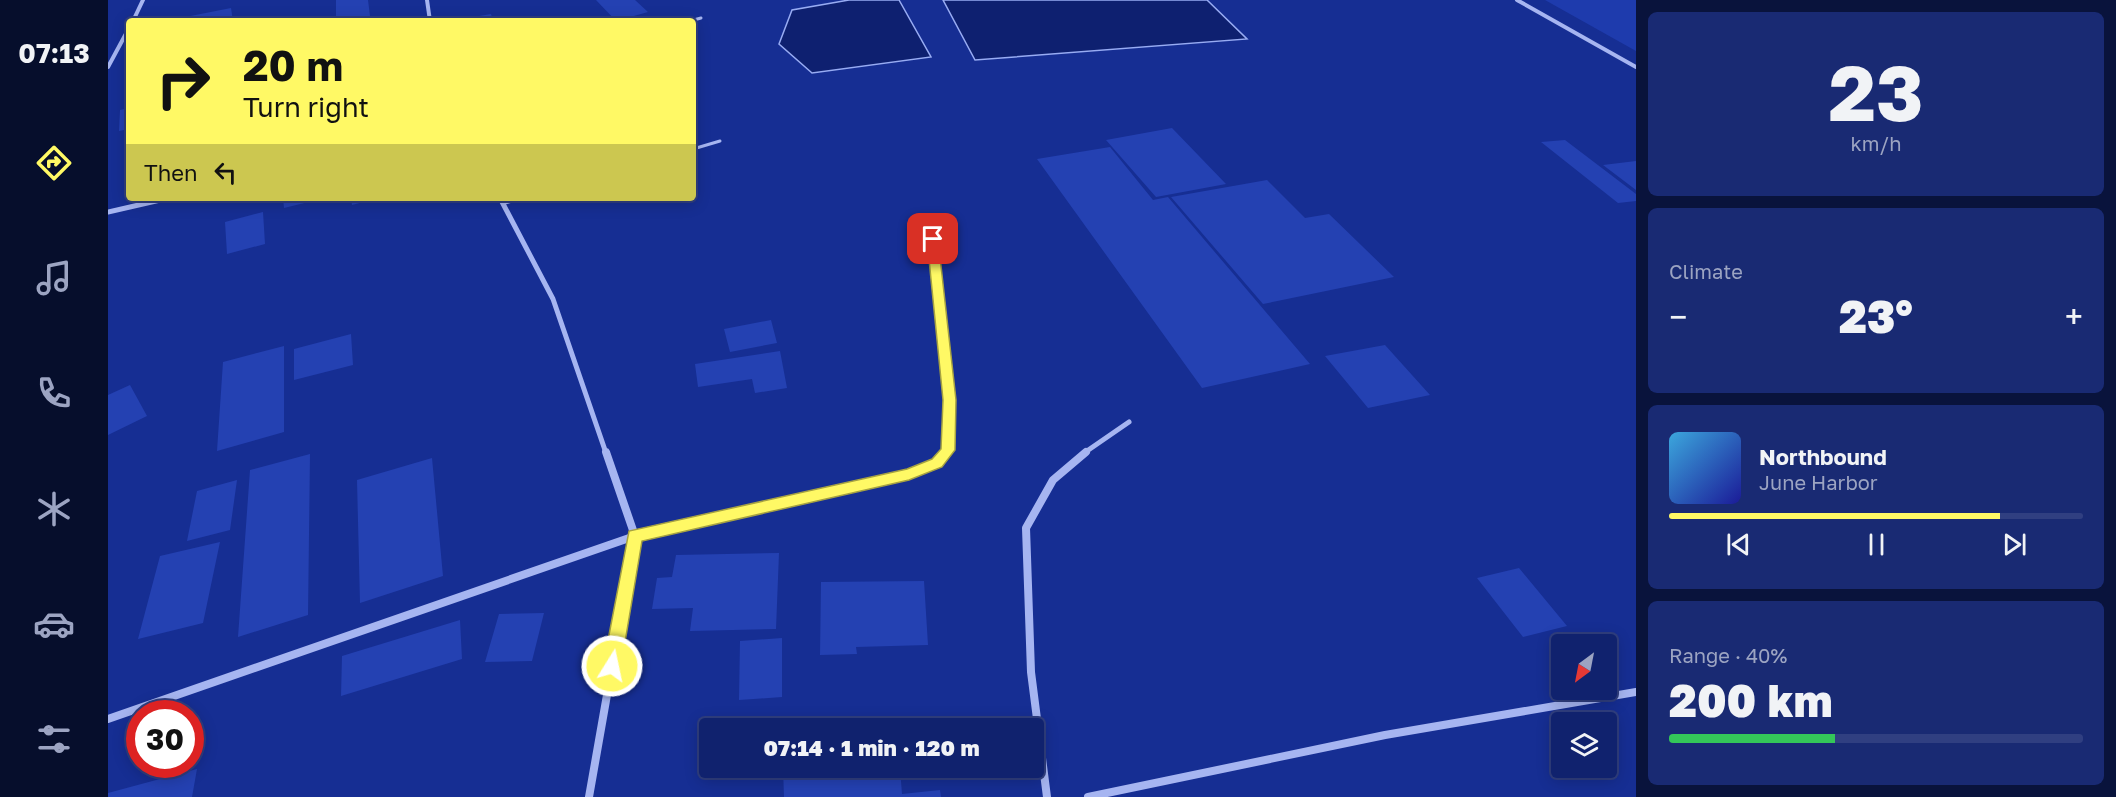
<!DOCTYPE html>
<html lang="en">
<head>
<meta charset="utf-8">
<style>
	:root { --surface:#10226e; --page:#192a73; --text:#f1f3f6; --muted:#9ca4c2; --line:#303f81; --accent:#fff965 }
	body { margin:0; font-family:"Golos Text",sans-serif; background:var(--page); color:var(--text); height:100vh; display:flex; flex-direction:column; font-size:22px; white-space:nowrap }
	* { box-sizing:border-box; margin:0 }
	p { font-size:20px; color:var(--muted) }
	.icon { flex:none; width:33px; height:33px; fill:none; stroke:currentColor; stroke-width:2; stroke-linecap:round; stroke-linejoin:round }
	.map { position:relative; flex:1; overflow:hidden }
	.details { display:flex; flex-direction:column; gap:12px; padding:12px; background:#09133c; width:480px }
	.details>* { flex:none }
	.banner { position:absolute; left:18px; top:18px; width:570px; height:183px; border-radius:6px; box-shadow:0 3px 15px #0003,0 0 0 2px var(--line); background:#fff965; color:#111; overflow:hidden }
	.needle { width:39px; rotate:212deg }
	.tools { position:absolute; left:1443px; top:634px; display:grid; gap:12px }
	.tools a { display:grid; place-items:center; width:66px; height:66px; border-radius:6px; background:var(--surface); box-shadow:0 3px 15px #0003,0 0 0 2px var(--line); font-size:30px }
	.speed { position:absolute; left:18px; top:700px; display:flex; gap:12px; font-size:30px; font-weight:700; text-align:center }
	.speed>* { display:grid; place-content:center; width:78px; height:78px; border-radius:50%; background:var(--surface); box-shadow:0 3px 15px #0003,0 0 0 2px var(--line); line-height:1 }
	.speed .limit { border:9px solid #d22; background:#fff; color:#111 }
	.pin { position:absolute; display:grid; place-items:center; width:51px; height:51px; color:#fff; margin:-26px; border-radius:12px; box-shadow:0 3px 9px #0006 }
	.me { position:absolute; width:66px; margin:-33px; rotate:10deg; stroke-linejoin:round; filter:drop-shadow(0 0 4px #0008) }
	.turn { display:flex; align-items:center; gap:21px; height:126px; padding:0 18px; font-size:27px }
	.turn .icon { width:78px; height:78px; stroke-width:2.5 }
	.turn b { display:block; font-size:42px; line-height:51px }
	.then { display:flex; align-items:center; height:57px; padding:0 18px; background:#0003; gap:12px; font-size:22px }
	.big { font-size:45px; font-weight:800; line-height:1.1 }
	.details .widget { flex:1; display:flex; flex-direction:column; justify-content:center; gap:9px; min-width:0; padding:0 21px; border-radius:9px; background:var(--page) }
	.details .dial { align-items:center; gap:0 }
	.dial b { font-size:78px; line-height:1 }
	.song { display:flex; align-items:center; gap:18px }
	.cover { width:72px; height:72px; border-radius:9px; background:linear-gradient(135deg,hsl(200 70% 55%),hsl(240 70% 35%)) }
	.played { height:6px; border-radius:3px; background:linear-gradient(90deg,var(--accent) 80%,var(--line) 80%) }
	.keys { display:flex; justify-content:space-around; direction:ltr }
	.heat { display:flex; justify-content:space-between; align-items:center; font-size:33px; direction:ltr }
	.charge { height:9px; border-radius:4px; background:linear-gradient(90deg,#34c759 40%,var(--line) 0) }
	.trip { position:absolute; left:591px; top:718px; width:345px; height:60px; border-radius:6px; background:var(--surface); box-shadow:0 3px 15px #0003,0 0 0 2px var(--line); font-weight:800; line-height:60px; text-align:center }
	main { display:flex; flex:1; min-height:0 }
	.tab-bar { display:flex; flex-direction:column; width:108px; justify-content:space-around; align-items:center; background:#060e2c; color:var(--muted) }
	.tab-bar .icon { width:42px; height:42px }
	.tab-bar .active { color:var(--accent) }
	.tab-bar b { font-size:27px; color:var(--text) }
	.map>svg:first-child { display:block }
	.green { fill:#1e3bad }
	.water { fill:#0e2070; stroke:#98acf3; stroke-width:1.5 }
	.building { fill:#2441b2 }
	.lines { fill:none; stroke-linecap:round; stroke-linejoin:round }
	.service-far1 { stroke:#a6b5f1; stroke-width:3 }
	.service { stroke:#a6b5f1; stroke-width:4 }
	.minor-far2 { stroke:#a6b5f1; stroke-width:4 }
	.minor-far1 { stroke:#a6b5f1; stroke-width:5 }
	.minor { stroke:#a6b5f1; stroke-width:8 }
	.route { fill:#fff965; stroke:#a6a242; stroke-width:1.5 }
</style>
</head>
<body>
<main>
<nav class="tab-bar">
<b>07:13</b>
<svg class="icon active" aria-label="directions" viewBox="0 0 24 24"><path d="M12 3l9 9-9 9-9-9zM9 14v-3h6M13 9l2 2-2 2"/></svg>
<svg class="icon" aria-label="music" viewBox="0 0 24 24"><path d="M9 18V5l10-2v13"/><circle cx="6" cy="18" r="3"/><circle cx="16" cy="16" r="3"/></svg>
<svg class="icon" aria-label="phone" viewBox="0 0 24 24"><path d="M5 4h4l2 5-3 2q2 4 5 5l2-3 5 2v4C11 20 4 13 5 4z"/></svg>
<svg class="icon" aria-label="climate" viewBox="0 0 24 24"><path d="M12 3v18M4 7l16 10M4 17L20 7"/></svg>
<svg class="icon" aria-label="car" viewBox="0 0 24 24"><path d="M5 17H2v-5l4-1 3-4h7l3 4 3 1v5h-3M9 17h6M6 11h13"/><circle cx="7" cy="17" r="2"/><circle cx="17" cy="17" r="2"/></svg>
<svg class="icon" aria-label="filters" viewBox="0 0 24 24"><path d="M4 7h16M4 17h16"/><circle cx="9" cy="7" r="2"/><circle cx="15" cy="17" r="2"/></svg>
</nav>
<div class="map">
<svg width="1528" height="797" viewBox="0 0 1528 797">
	<rect width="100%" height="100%" fill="#162e93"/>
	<path class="green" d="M1437,0h91v51z"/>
	<path class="water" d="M741,0h50l32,57 -119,16 -33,-29 13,-34z
		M835,0h264l40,39 -272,21z"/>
	<path class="building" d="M228,0h32l2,16 -34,5z
		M488,0h39l13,12 -32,9z
		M123,8l2,13h-63v-1z
		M383,14l2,7h-38v-1z
		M21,108v21l-10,2 1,-21z
		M1064,128l54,56 -70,13 -50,-57z
		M1457,140l71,54v7l-18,2 -77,-61z
		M1002,147l43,53 15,-3 142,167 -108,24 -165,-229z
		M1528,161v29l-33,-25z
		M1159,180l38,38 24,-4 65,63 -131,27 -92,-107z
		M175,198h38v1l-37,9z
		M243,198h24v1l-23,6z
		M155,212l2,32 -38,10 -2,-32z
		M663,320l6,23 -47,9 -6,-23z
		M243,334l2,31 -59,15v-31z
		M1277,345l45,50 -62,13 -43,-52z
		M176,346v86l-67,19 6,-89z
		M672,351l7,37 -32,5 -3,-14 -54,8 -3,-23z
		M22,385l17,31 -39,19v-40z
		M202,454l-2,161 -70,22 12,-167z
		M324,458l11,118 -83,27 -3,-123z
		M129,480l-7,50 -43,11 10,-50z
		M112,542l-17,81 -65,16 22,-83z
		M671,553l-3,76 -86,2 3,-23 -41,1 5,-31 15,-1 4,-22z
		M1411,568l48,58 -44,11 -46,-59z
		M816,581l4,64 -72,2 1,7 -37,1 1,-73z
		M436,613l-12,48 -47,1 14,-48z
		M352,620l2,39 -121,37 1,-40z
		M674,638v59l-43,3 1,-59z
		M675,768h117l2,26 38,-4 1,7h-157z
		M89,769l-5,28h-84v-4z"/>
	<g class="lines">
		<path class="service-far1" d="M582,21l11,-3
			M585,149l27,-8"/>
		<path class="service" d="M395,203l18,-5"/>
		<path class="minor-far2" d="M319,0l3,21
			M1409,0l119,67
			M25,21l10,-21
			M0,67l21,-39"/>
		<path class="minor-far1" d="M392,198l53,101 53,154
			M0,212l61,-14
			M825,239l16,161 -1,50 -3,3
			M976,453l45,-31"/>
		<path class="minor" d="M0,719l527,-183 274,-62 28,-11 10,-11
			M481,797l46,-261 -29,-84
			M939,797l-16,-125 -5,-144 27,-48 33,-28
			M980,797l297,-62 251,-43"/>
	</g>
	<path class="route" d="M825,235l5,4 18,161 -1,50 -13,17 -33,13 -267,61 -21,125 -3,6 -6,3 -6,-3 -3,-6 26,-135 278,-62 25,-10 9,-10 2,-49 -16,-161z"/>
</svg>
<div class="tools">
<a><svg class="needle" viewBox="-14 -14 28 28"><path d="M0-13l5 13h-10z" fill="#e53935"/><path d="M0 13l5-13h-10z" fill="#9ca4c2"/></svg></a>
<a><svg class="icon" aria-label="layers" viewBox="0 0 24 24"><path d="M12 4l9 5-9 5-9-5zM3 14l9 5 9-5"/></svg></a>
</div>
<div class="speed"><div class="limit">30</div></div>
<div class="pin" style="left:825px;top:239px;background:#d93025"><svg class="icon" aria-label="arrive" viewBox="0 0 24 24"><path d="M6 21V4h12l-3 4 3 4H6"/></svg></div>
<svg class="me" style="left:504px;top:666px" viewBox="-20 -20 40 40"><circle r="17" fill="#fff965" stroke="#fff" stroke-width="3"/><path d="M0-11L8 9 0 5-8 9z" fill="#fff"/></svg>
<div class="trip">07:14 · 1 min · 120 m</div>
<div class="banner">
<div class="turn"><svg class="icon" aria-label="right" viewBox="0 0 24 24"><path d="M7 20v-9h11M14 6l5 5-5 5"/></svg><div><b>20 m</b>Turn right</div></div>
<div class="then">Then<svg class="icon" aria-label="left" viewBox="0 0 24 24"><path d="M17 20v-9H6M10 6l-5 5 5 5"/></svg></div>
</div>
</div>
<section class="details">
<div class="widget dial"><b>23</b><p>km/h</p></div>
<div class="widget"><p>Climate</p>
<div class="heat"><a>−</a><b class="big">23°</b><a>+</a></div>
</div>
<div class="widget">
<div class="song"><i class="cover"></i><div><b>Northbound</b><p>June Harbor</p></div></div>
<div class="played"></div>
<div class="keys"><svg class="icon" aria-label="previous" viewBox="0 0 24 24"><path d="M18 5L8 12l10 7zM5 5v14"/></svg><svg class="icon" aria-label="pause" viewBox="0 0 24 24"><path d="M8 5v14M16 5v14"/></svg><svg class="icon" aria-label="next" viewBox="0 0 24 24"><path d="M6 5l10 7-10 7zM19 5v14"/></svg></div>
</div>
<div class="widget"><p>Range · 40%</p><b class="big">200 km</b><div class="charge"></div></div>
</section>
</main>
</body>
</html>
